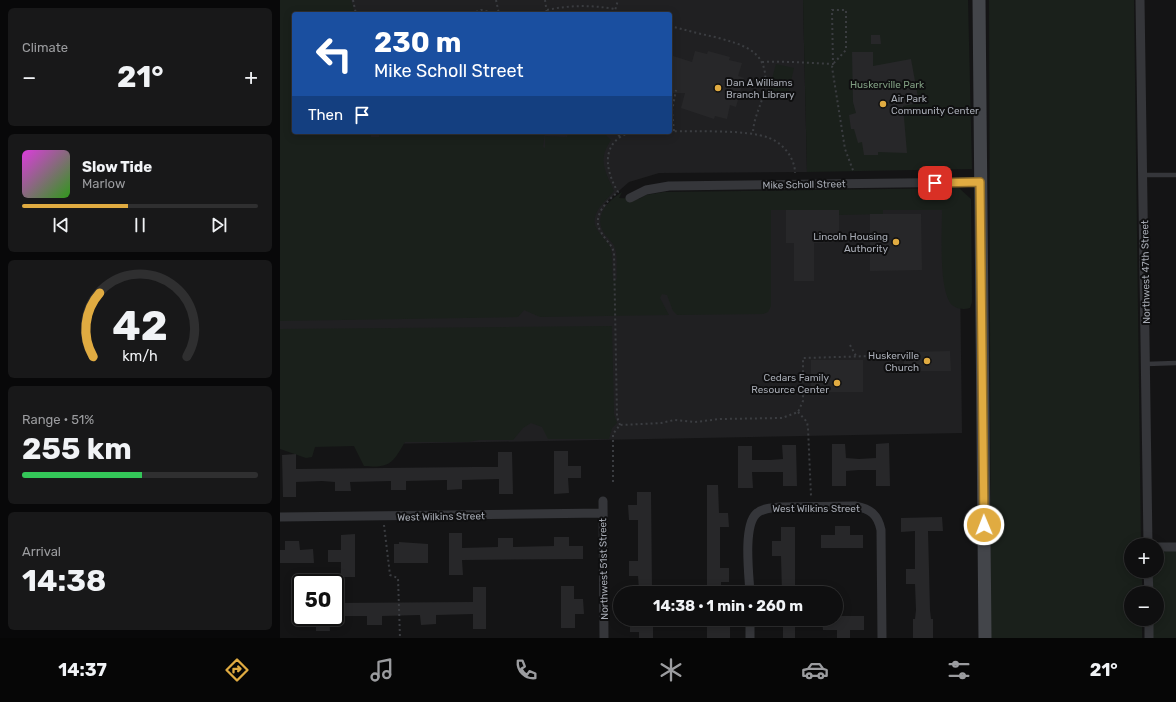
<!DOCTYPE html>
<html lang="en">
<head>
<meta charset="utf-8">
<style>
	:root { --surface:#0f0f10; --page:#181819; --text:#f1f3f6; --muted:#9b9c9f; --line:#2f2f30; --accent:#e0ab41 }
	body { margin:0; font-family:Rubik,sans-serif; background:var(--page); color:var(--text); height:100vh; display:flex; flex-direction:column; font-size:15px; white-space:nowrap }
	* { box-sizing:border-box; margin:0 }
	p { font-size:13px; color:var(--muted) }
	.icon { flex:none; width:22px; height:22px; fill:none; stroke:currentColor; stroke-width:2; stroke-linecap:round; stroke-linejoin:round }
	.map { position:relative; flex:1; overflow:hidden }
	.side { display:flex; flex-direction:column; gap:8px; padding:8px; background:#080809; width:280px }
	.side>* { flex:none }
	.banner { position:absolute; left:12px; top:12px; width:380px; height:122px; border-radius:4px; box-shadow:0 2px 10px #0003,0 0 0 1px var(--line); background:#1a4fa0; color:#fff; overflow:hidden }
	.tools { position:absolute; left:844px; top:538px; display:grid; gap:8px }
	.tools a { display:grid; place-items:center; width:40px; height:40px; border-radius:50%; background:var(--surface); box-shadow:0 2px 10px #0003,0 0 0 1px var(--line); font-size:20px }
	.speed { position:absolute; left:12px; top:574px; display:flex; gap:8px; font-size:20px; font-weight:700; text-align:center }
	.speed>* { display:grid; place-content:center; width:52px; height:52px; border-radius:50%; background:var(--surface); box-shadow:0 2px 10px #0003,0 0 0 1px var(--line); line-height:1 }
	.speed .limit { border:2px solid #111; border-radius:6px; background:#fff; color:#111 }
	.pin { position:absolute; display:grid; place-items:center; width:34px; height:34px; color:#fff; margin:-17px; border-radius:8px; box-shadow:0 2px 6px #0006 }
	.me { position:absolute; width:44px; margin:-22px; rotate:359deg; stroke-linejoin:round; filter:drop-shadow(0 0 3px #0008) }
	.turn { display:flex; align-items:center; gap:14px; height:84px; padding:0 16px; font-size:18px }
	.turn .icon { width:52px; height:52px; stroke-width:2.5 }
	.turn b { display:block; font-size:28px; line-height:34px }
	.then { display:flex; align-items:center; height:38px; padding:0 16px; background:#0003; gap:8px; font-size:15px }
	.big { font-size:30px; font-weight:700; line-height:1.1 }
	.side .tile { flex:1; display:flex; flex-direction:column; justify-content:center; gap:6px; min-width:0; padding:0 14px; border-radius:6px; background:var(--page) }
	.side .dial { align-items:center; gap:0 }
	.dial svg { height:104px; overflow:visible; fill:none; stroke:var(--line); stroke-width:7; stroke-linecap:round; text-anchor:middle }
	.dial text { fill:var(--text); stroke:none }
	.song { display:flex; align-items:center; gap:12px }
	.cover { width:48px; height:48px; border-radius:6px; background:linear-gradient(135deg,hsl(300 70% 55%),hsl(110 70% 35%)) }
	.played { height:4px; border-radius:2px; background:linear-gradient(90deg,var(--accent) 45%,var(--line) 45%) }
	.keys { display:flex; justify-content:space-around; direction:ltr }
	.heat { display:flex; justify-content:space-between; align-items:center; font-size:22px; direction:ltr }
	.charge { height:6px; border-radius:3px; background:linear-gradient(90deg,#34c759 51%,var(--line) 0) }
	.trip { position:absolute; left:333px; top:586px; width:230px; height:40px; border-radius:20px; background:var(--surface); box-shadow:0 2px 10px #0003,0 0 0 1px var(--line); font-weight:700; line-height:40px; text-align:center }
	.tabs { display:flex; height:64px; justify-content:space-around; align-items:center; background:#060606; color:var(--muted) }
	.tabs .icon { width:28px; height:28px }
	.tabs .current { color:var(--accent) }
	.tabs b { font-size:18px; color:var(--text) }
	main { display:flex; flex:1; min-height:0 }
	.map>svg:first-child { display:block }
	.built { fill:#202022; fill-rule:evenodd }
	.green { fill:#1a201b }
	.building { fill:#272729 }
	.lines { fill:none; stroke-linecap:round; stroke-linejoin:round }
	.path { stroke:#3b3d41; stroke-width:2; stroke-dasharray:2 3; stroke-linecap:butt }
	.lane { stroke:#35363a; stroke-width:4.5 }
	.street { stroke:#35363a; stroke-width:9 }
	.secondary { stroke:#43454a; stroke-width:13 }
	.route-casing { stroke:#926f2a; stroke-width:10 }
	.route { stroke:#e0ab41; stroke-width:7 }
	.poi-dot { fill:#e0ab41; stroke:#0f0f10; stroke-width:1.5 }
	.labels { text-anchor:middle; stroke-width:4; stroke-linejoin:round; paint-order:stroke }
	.poi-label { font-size:10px; fill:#a7abb4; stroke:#0f0f10; text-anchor:end }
	.park-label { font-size:10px; fill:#809e82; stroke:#0f0f10 }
	.street-label { font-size:10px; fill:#a7abb4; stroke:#0f0f10 }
</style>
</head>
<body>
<main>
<section class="side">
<div class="tile"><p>Climate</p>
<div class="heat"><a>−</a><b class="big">21°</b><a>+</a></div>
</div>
<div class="tile">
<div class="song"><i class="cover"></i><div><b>Slow Tide</b><p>Marlow</p></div></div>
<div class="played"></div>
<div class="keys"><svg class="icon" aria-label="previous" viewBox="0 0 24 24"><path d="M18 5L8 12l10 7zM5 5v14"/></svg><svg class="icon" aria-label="pause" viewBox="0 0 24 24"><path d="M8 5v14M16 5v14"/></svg><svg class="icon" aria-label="next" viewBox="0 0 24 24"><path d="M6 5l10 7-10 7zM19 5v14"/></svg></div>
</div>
<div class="tile dial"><svg viewBox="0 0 100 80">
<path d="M14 69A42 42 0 1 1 86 69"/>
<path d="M14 69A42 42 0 0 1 19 20" stroke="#e0ab41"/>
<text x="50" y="56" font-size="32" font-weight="700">42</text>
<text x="50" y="72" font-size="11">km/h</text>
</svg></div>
<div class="tile"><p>Range · 51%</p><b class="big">255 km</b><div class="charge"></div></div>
<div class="tile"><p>Arrival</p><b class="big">14:38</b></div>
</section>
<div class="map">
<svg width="896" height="638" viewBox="0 0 896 638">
	<rect width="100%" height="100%" fill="#141415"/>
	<path class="built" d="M0,0h523l4,172 -148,1 -30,9 -25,22 355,-8 3,237 -682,13zM14,14h376v118h-376z"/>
	<path class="green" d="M0,0h71l4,14h-61v118h77v5h8v-5h42l14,3 16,-3h94l-2,15 2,1v-12l22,1 1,-4 35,-1 8,8c-1,2 -2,3 -3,5 -10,17 -1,30 6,46 -9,11 -27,24 -16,40 4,6 11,11 13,18 2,10 1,22 2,32l4,-2c-1,-10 1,-22 -2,-31 -2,-6 -8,-10 -11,-15 -11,-17 4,-32 18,-41l-3,6 20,1 7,-4 18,-3 295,-4 12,11 1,103 -2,6c-7,2 -17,1 -21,-7 -10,-20 -7,-67 -7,-91h-59v4l-44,1v-5h-68v96l-3,6 -5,2 -86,1 -4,-4 -6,-16 -5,-1 -2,4 9,17 -129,2 -16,-7 -6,7 -238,4z
		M523,0h165l4,169 -165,3z
		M709,0h145l7,545h-10v26h11v22h-11v26h11v19h-151z
		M496,64l18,4 -6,26 -19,-4z
		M332,326l2,88 3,9 -5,5 -3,11h-61l-6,-12 -11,-4 -8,5 -10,12h-34l-11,2h-63c-13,22 -15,26 -41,24l-10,-20 -39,1 -3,10 -6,1 -26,-9v-120z
		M886,551h10v87h-23l-1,-19h5v-26h-5v-22h5v-16z"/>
	<path class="building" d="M591,35h9l1,9h-10z
		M415,51l12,3 1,-3 22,6 -1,3 13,3 -4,13 6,2 -8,29 -6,-2 -3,14 -12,-3 -1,3 -33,-11 4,-15h-15v-38l22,7z
		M572,52h21v14l38,-7 8,44 -16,3 4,47 -29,-1v3h-14l-2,-13 -4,1 -4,-14h-3l-2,-14 7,-2 -3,-11z
		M506,210h53v32l-25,1v38h-20v-38h-8z
		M590,214h51l1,56 -52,1z
		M670,351l1,20h-39v-5h-8v-9h8v-5z
		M531,360h52v32h-52z
		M609,443l1,43h-14v-16h-17l-13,1v15h-14v-42h13l1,14 13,1 17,-1v-14z
		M502,445h14l1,41h-14v-14h-31l1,16h-15v-42h14v14h18l13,-1z
		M274,451h14v15h13v12h-13l1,15 -15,1z
		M218,452h14l1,42h-14v-15l-37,1v9l-15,1v-10l-41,1v9h-15v-9l-41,1 1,9h-16v-9l-13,-1 -26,1v15h-13l-1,-42 14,-1v15l179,-2h23z
		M427,485h11l1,28h9l1,14h-9v41h9v14h-8v11h-14z
		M357,492h14l1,97 -13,1 -1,-14h-9v-15h9v-41h-9l-1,-15h9z
		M662,517l1,14h-15l2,79 1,9h2v19h-20v-19h2l1,-9 -1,-26h-9v-15h9v-38l-14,1v-14z
		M555,526h15v9h13v13h-42v-13h14z
		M501,527h14v66h-13l-1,-37h-9v-15h9z
		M169,533h13v15l36,-1v-9h15v9l41,-1v-9h15v9h14v13l-121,1 1,15h-14z
		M75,534v43h-14v-15h-13v-12h13v-15z
		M5,541h14l1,9 13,-1 1,14h-34v-13h5z
		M119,542l29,2v19h-34v-19h5z
		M281,586h13v13h9l1,15h-9v14h-14z
		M193,587h13v42h-13v-15l-37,1v9l-15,1 -1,-10 -38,1v9h-15v-9h-32v-13l138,-1z
		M556,616h28v14h-14v8h-13v-8h-14l-1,-11h14z
		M36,617h13l1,14h-14z
		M350,619h23v19h-14v-6h-9z
		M427,619h14v4h9v15h-23z
		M503,619h12v19h-12z"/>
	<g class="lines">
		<path class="path" d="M73,0l3,14
			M216,0l3,14
			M265,0l2,14
			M267,10c23,-5 44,-5 68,-1
			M196,12l5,-2 19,4
			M334,12l7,2
			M260,14l7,-1
			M334,14l4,-14
			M390,26c15,4 30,8 45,11 28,8 54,13 50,50 -2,16 -12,30 -12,47
			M482,62c24,-1 47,1 71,2l-1,-54h14v40l-13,14 -1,3 13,82 9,24
			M460,92l23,7
			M390,131c25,1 77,-2 99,7 14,5 26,20 26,35
			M394,131l-2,-20 4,-21
			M147,132h17
			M334,132l7,5
			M570,345l6,11
			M518,412l9,10 1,6 3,68
			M340,425l-3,-8 -3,-164c-2,-9 -9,-13 -13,-21 -10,-16 6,-31 17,-40 -13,-22 -18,-50 13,-60
			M333,482v-48l7,-9 41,-2 13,-3 21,2 25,-3 62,-1 16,-6 5,-11v-43l70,-2
			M104,525l6,50 8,3 2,60"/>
		<path class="lane" d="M863,175h33
			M866,364l30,-1"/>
		<path class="street" d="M860,0l8,545
			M350,198l16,-8 23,-4 311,-4
			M323,501l1,137
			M0,517l323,-4
			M877,547h19
			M868,571l1,22
			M470,593c-1,-18 -7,-66 6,-79 6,-6 15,-6 23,-7l76,-1c16,3 23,9 26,24l1,108
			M470,619v19
			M869,619v19"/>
		<path class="secondary" d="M699,0l6,638"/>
	</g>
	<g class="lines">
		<g class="route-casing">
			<path id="route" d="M655,183l45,-1 4,343"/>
		</g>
		<use href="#route" class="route"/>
	</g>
	<g class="poi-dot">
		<circle cx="438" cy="88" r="4"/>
		<circle cx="603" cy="104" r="4"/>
		<circle cx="616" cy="242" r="4"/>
		<circle cx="647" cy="361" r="4"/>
		<circle cx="557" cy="383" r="4"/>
	</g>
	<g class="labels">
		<g class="poi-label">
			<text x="446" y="86" text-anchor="start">Dan A Williams<tspan x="446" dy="12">Branch Library</tspan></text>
			<text x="611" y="102" text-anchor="start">Air Park<tspan x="611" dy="12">Community Center</tspan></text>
			<text x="608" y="240">Lincoln Housing<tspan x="608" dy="12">Authority</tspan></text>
			<text x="639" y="359">Huskerville<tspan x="639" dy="12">Church</tspan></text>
			<text x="549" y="381">Cedars Family<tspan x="549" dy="12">Resource Center</tspan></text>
		</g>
		<g class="park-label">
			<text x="607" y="88">Huskerville Park</text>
		</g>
		<g class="street-label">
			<text transform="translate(524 184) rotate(-1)" y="4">Mike Scholl Street</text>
			<text transform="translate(865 272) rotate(-91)" y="4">Northwest 47th Street</text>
			<text x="536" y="512">West Wilkins Street</text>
			<text transform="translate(161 516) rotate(-1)" y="4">West Wilkins Street</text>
			<text transform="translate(323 569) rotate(-91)" y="4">Northwest 51st Street</text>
		</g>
	</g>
</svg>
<div class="tools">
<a>+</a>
<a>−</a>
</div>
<div class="speed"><div class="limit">50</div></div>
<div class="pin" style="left:655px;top:183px;background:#d93025"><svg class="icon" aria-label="arrive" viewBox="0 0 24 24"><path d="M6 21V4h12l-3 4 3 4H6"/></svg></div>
<svg class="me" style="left:704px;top:525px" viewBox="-20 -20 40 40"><circle r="17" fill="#e0ab41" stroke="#fff" stroke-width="3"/><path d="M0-11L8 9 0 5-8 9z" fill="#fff"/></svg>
<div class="trip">14:38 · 1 min · 260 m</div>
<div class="banner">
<div class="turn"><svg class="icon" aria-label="left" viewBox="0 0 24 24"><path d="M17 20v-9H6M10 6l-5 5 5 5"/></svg><div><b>230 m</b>Mike Scholl Street</div></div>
<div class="then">Then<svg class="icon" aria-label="arrive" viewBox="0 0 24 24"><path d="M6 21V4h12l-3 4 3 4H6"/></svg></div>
</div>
</div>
</main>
<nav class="tabs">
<b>14:37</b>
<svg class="icon current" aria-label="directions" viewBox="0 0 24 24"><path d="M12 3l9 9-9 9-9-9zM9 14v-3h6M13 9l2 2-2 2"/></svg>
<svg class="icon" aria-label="music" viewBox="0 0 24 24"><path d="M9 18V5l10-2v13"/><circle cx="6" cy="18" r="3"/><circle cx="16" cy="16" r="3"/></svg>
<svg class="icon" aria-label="phone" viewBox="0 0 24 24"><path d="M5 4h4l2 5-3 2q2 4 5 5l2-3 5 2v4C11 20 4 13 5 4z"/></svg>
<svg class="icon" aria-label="climate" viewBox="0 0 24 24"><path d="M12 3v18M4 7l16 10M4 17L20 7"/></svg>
<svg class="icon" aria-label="car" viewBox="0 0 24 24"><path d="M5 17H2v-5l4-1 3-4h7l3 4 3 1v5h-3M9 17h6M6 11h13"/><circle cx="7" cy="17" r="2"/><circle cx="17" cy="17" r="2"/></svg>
<svg class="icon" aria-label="filters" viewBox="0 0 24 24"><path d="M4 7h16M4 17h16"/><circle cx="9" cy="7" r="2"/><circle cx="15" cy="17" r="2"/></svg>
<b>21°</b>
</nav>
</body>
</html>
